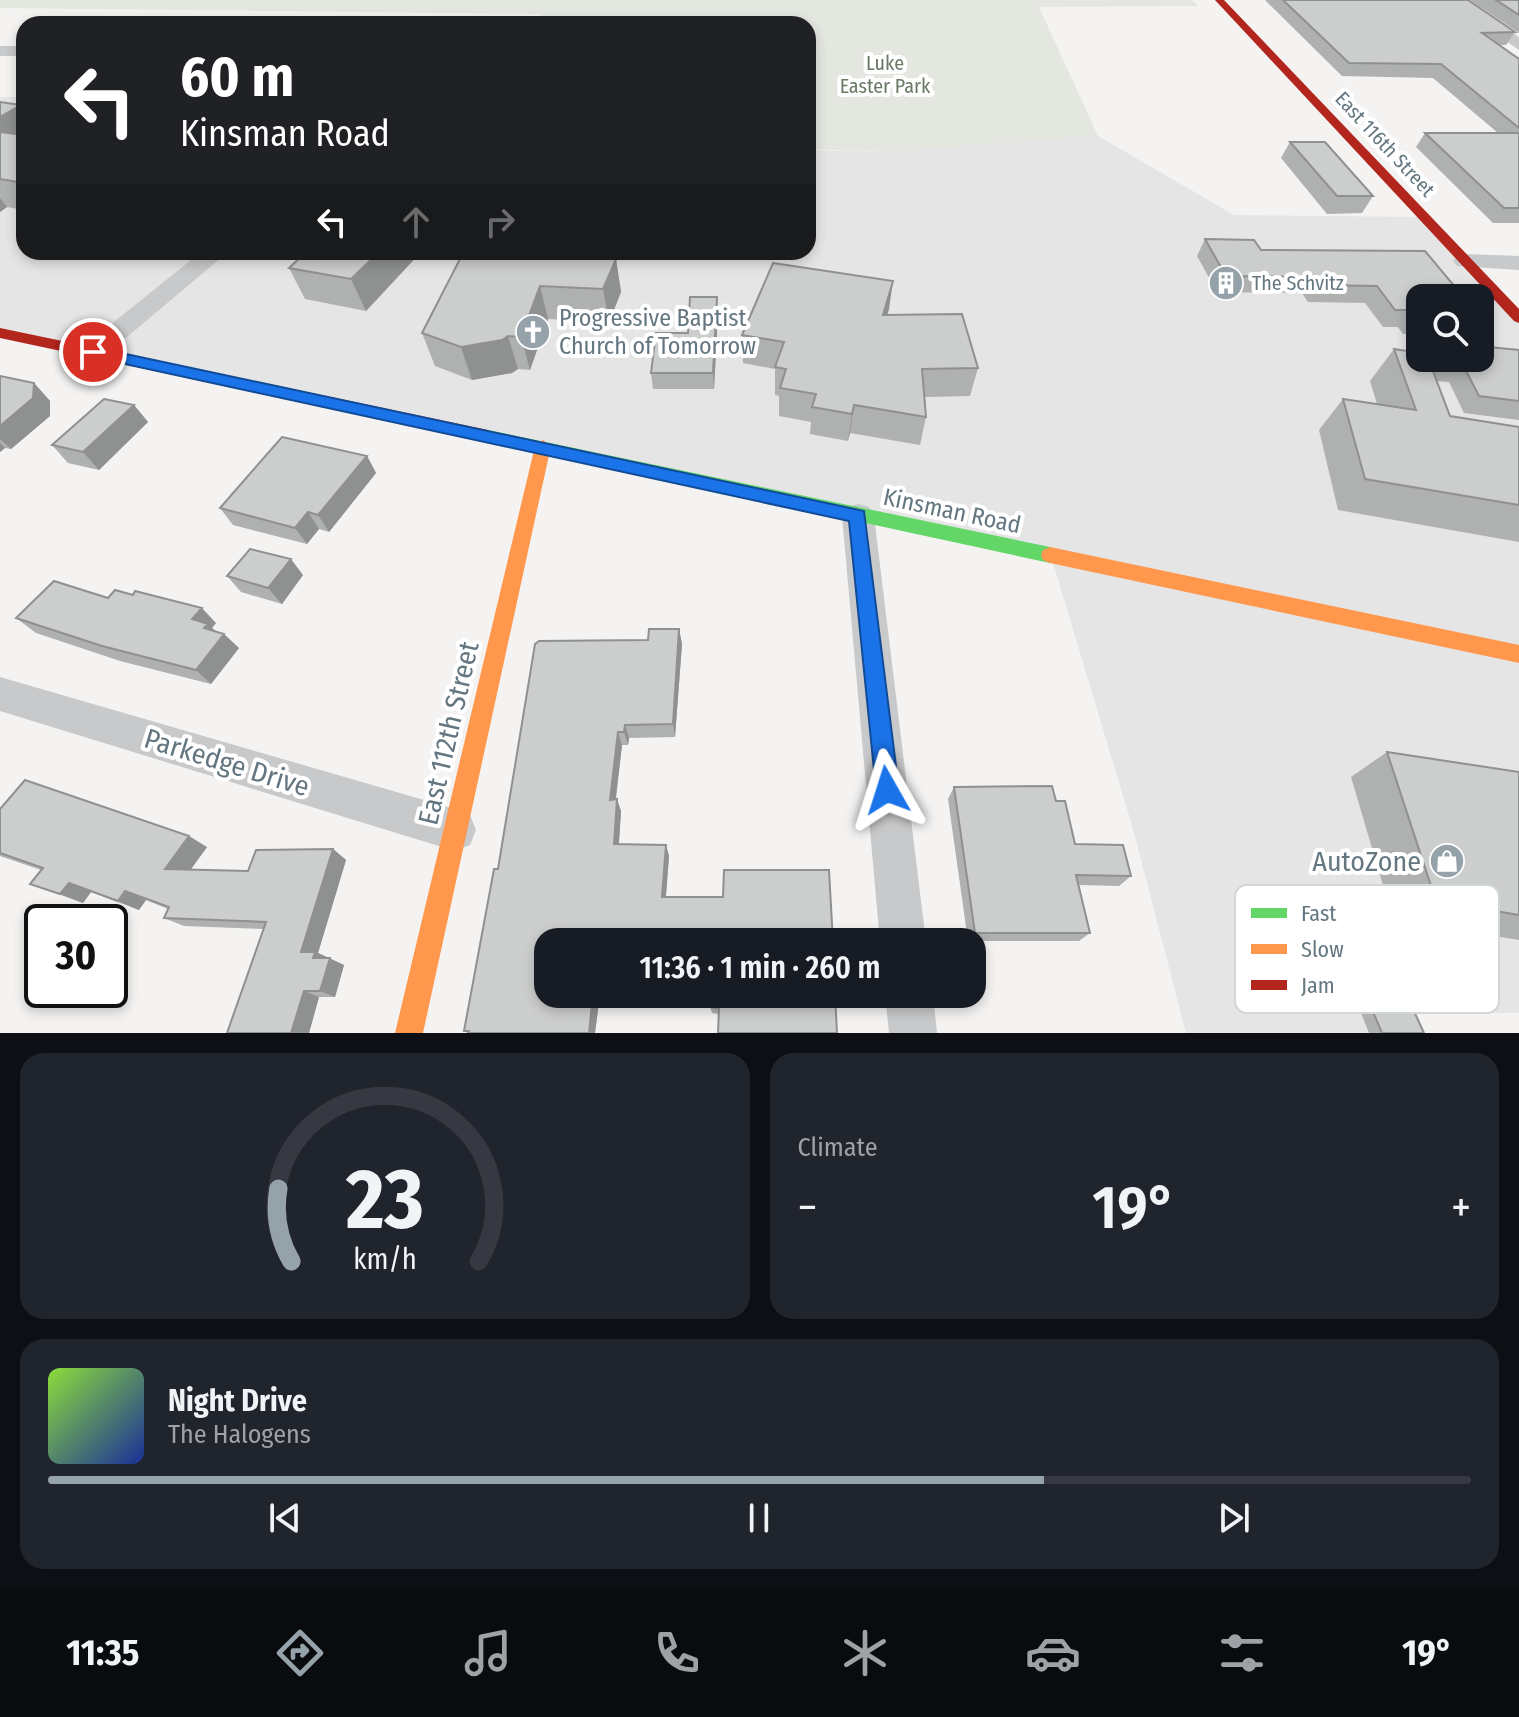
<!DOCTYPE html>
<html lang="en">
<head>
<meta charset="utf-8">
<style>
	:root { --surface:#171b24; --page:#20242c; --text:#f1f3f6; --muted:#9ea1a6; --line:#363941; --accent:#96a2a9 }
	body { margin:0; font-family:"Fira Sans Condensed",sans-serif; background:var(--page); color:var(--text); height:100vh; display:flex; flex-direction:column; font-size:30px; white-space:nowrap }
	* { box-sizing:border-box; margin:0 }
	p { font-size:26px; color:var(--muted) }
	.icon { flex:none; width:44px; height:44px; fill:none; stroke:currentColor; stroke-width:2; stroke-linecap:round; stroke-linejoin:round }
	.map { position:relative; height:1033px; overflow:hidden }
	.sheet { display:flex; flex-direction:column; gap:20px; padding:20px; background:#0d0f14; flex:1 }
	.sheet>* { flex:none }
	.hud { position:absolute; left:16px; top:16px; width:800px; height:244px; border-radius:24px; box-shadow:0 4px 12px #0003; background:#202124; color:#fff; overflow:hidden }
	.fabs { position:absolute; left:1406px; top:284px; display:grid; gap:16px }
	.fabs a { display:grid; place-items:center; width:88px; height:88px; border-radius:16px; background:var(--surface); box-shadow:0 4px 12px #0003; font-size:40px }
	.speed { position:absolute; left:24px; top:904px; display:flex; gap:16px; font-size:40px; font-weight:700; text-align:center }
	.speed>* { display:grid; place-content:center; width:104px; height:104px; border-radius:50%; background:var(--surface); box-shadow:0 4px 12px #0003; line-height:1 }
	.speed .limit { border:4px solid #111; border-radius:12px; background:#fff; color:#111 }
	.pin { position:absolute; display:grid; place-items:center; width:68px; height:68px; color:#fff; margin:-34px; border:4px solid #fff; border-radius:50%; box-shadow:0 2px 8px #0007 }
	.me { position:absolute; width:88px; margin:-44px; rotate:354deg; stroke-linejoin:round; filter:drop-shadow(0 0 6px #0008) }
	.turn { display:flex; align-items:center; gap:28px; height:168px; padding:0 32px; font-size:36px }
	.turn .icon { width:104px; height:104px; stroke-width:2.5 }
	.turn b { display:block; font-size:56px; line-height:68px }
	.lanes { display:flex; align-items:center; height:76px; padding:0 32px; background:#0003; justify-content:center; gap:40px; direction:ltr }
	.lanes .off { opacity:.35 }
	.big { font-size:60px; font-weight:600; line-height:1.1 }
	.sheet .card { flex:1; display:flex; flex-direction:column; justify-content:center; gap:12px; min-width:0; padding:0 28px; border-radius:24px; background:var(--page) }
	.sheet .dial { align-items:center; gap:0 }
	.dial svg { height:208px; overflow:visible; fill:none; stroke:var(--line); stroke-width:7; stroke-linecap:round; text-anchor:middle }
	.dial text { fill:var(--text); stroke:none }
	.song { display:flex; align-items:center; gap:24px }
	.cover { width:96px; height:96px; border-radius:12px; background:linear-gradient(135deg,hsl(90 70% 55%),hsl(230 70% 35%)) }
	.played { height:8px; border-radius:4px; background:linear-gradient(90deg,var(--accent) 70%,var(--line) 70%) }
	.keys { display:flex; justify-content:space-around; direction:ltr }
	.heat { display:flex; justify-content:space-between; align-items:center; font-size:44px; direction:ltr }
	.sheet .tiles { flex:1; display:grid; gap:20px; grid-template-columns:1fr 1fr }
	.card:last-child { grid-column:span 2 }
	.trip { position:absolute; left:534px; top:928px; width:452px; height:80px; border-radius:24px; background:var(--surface); box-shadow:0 4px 12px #0003; font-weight:600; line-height:80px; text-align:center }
	.menu { display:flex; height:128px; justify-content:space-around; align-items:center; background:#090b0e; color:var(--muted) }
	.menu .icon { width:56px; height:56px }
	.menu .current { color:var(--accent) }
	.menu b { font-size:36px; color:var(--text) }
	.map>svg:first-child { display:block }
	.built { fill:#e4e5e4; fill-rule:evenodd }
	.green { fill:#e4e6e0 }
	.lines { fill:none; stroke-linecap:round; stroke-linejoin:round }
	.street { fill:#c8c9ca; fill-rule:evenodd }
	.fast { fill:#63d668; fill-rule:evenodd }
	.slow { fill:#ff974d; fill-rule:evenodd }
	.jam { fill:#b3261e; fill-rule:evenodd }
	.wall { fill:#afb0b0 }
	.shaded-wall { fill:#8f9090 }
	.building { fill:#cccdcd; stroke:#8f9090; stroke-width:2 }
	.route { fill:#1a73e8; stroke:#114b97; stroke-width:2 }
	.labels { text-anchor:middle; stroke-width:8; stroke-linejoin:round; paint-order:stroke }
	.far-park-label { font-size:20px; fill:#697963; stroke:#fff }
	.far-street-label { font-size:20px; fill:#647781; stroke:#fff }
	.far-poi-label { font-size:20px; fill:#647781; stroke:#fff; text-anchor:start }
	.poi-label { font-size:24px; fill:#647781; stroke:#fff; text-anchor:start }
	.street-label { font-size:24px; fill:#647781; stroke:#fff }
	.near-street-label { font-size:28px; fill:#647781; stroke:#fff }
	.near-poi-label { font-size:28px; fill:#647781; stroke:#fff; text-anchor:end }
	.key { fill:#fff; stroke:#d0d6d9; stroke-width:2 }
	.key-label { font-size:22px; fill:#647781 }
</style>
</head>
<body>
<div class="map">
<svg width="1519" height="1033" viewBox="0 0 1519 1033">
	<rect width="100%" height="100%" fill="#f4f3f2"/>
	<path class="built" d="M0,97h24v155h784v-102l79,2 211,-16 136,79 189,2 96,101v695h-115l8,20h-226l-53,-204 -82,-273 -1051,-223zM1420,298h60v60h-60z"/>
	<path class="green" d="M0,0h1192l6,6 -159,1 59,129 -211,16 -79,-3v-125h-270l3,-10 -541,-6z"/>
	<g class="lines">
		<path class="street" d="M1447,0h18l54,37v13z
			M0,46h24v10h-24z
			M201,252h27l-126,106 -9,3 -9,-3 -4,-6 4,-6z
			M1465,254l54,2v14l-62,-4 -4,-5 4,-5z
			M858,504l11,3 5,9 52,426h-46l-38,-426 5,-9z
			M0,677l455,132 15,6 6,15 -6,15 -15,6 -455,-140z
			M885,994h48l4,39h-48z"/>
		<path class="fast" d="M488,430l562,117 7,3 2,5 -2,5 -7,3 -568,-123 -2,-4z"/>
		<path class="slow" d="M543,440l8,6 -128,587h-28l140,-587z
			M1050,547l469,98v18l-469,-100 -7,-3 -2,-5 2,-5z"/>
		<path class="jam" d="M1215,0h9l295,309v14l-5,-2z
			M0,328l488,102 8,6 -8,6 -488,-104z"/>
	</g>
	<path class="wall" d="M1265,0h203l47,32 -9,13h-6l19,14v164h-26l-77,-76 9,-14h73l-65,-55 -91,-2z
		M1470,0h49v33z
		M0,102l21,3 3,4v101l-17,-3 -7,5z
		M1290,142l83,54 -11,17 -35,1 -46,-56z
		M1205,239l56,11 200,44 -3,4h-38v55l-12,-19h-5l-5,-7h-15l-18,-24 -57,-1 -6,-9 -85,-1 -20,-36z
		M421,252l-55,59 -61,-12 -16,-31z
		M462,255l154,4 5,33 -12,30 -61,-3 -18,51 -12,-1 -6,4 -40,7 -37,-14 -13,-33z
		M889,309l-2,6 91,53 -8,28 -45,1 1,20 -6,28 -70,-12 -2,8 -38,-7 1,-12 -32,-6v-20l-4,-1v-26l-32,-6 -1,-28z
		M718,313l-4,76h-61l-2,-16 37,-40z
		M1489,347l30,3v70l-55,-7 -15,-31 -12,-1 13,35 69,11v115l-181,-32 -19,-80 24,-31 34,5 -7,-23 24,-32 26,9h60z
		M0,376l34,7 16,18v15l-39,33 -6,-1 -5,4z
		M134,405l14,17 -49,48 -31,-7 -16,-18z
		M367,456l9,17 -47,59 -10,-3 -12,15 -74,-19 -13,-17z
		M303,575l-21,29 -41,-12 -14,-16z
		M108,598l108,25 -4,5 27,20 -28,36 -91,-23 -84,-28 -20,-15z
		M679,629l3,15 -7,93 -46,1 -1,7h-6l-6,54 5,12 -2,33 47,1 3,11 -3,41h57l106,-27 -281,72v52h52l-5,39h-127l-4,-2 34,-162 150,-229z
		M1387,752l132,20v168l-126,-21 -42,-142z
		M954,787l102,14 19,43 56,32 -12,10 -41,-1 12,48 -11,8h-111l-20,-142z
		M0,809l207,38 -17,23 58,1 85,-22 13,11 -28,93 26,12 -9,32h-16l-10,36 -46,-104 -79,-3 -20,-8 4,-9 -22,-9 -7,10 -48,-18 -8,11 -53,-19 11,-14 -41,-14z
		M835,994l-116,20 -7,-1 -2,-6z
		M1366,995l58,38h-55l-14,-35z"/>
	<path class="shaded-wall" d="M21,105l3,4v36l-24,12v-40z
		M0,198l7,9 -7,5z
		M379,252h42l-55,59 -15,-32z
		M616,259l5,33 -12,30 -6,-33z
		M893,281l-4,28 -10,34 4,-28z
		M540,286l8,33 -18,51 -9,-33z
		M717,297l1,16 -4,76 -1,-16z
		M508,336l10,33 -6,4 -40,7 -11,-33z
		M34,383l16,18v15l-39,33 -11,-10v-13z
		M134,405l14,17 -49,48 -16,-18z
		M854,405l-4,28 -2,8 4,-27z
		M0,443l5,5 -5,4z
		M367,456l9,17 -47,59 -11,-17z
		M308,512l11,17 -12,15 -12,-16z
		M291,559l12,16 -21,29 -14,-16z
		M202,608l14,15 -4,5 9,10 3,-4 15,14 -28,36 -15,-14 -4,-51z
		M679,629l3,15 -7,93 -2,-13z
		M625,725l4,13 -1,7 -4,-13z
		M618,732l4,13 -8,67 -4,-12z
		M617,799l4,12 -3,44 -4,-11z
		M189,836l18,11 -23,32 -19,-10z
		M666,845l3,11 -4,51 -3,-10z
		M333,849l13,11 -28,93 26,12 -9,32 -15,-6 -19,-39z
		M69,883l22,9 -8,11 -23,-9z
		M125,891l21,9 -7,10 -21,-9z
		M304,991l15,6 -10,36h-18z
		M593,994h7l-5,39h-6z"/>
	<path class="building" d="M1283,0h185l47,32 -33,1 37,26v69l-78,-64 -92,-1z
		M1496,0h23v15z
		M0,102l21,3 -21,12z
		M0,132l24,3v48l-24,-4z
		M1425,133h94v75h-15z
		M1290,142h35l48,54h-36z
		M1205,239l49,1 7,10 164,1 36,43h-16l3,4h-28v19h-4l-5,-7h-16l-18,-24 -59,-1 -6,-8 -86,-1z
		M306,252h73l-28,27 -62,-11z
		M468,252h38l110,7 -13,30 -63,-3 -19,51 -13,-1 -6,4 -41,7 -39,-14 40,-78z
		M773,263l120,18 -10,34 79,-1 16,54 -56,1 4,48 -72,-12 -2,9 -40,-7 4,-13 -36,-6 6,-19 -11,-2 9,-25 -42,-7z
		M690,297h27l-4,76h-62l5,-40h32z
		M1480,336l9,11 30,3v51l-40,-5 -16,-31 -12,-1 -3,-6h32z
		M1394,349l26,4v5h8l22,58 69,11v78l-154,-26 -22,-80 73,11z
		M0,376l34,7 -1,15 -33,28z
		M104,399l30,6 -51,47 -31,-7z
		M282,437l85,19 -49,59 -10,-3 -13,16 -75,-20z
		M250,549l41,10 -23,29 -41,-12z
		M54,581l54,17 7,-8 18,5 2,-4 67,17 -10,11 16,5 -4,4 20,6 -28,36 -94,-24 -86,-28z
		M649,629h30l-6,95 -48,1 -1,7h-6l-8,68 7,-1 -3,45 52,1 -4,52h61l1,-27h105l4,72h-285v52h45l-4,39h-121l1,-2h-5l30,-162h4l37,-225 4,-3 109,-1z
		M1387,752l132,20v143l-83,-14z
		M25,780l164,56 -24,33 83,2 8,-21 77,-1 -32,103h14l-2,6h17l-10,33h-16l-13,42h-64l39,-111 -102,-4 5,-11 -44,-16 -7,10 -49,-18 -9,11 -30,-10 13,-16 -43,-15v-44z
		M1052,786l4,15h9l10,43 48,1 8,31 -55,-1 14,58h-115l-21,-146z
		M710,994h125l2,39h-119l1,-25 -9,-1z
		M1406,994l18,39h-42l-16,-38z"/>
	<path class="route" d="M93,347l771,164 35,279 -4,8 -8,3 -8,-3 -3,-8 -27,-269 -761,-165v-7z"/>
	<defs>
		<g id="building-disc" transform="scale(1.8)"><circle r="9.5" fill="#96a2a9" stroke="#fff"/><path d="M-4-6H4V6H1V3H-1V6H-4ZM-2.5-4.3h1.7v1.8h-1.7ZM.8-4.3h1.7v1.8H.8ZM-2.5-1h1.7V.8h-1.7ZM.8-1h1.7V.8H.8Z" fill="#fff"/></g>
		<g id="church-disc" transform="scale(1.8)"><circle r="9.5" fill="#96a2a9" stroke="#fff"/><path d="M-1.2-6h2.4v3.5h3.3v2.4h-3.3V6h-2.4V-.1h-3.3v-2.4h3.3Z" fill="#fff"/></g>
		<g id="shop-disc" transform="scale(1.8)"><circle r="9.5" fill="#96a2a9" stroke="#fff"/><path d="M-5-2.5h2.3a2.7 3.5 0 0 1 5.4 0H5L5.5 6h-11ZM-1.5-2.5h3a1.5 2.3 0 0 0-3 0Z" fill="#fff"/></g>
	</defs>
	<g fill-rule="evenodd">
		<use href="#building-disc" x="1226" y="283"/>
		<use href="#church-disc" x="533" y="332"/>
		<use href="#shop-disc" x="1447" y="861"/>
	</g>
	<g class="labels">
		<g class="far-park-label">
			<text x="885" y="70">Luke<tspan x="885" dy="23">Easter Park</tspan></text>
		</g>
		<g class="far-street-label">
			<text transform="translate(1385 144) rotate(47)" y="7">East 116th Street</text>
		</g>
		<g class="far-poi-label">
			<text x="1252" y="290">The Schvitz</text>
		</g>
		<g class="poi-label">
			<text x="559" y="326">Progressive Baptist<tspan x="559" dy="28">Church of Tomorrow</tspan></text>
		</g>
		<g class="street-label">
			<text transform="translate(952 511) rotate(12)" y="8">Kinsman Road</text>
		</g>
		<g class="near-street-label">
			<text transform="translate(448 733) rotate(-77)" y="10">East 112th Street</text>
			<text transform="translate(227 762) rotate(17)" y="10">Parkedge Drive</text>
		</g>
		<g class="near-poi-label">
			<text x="1421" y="871">AutoZone</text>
		</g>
	</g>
	<rect x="1235" y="885" width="264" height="128" rx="12" class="key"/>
	<rect x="1251" y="908" width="36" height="10" fill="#63d668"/>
	<rect x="1251" y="944" width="36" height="10" fill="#ff974d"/>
	<rect x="1251" y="980" width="36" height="10" fill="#b3261e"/>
	<g class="key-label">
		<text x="1301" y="921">Fast</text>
		<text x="1301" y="957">Slow</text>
		<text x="1301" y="993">Jam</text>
	</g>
</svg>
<div class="fabs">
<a><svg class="icon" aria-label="search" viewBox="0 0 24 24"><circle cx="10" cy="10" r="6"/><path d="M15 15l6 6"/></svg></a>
</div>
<div class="speed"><div class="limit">30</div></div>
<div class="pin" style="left:93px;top:352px;background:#d93025"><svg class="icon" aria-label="arrive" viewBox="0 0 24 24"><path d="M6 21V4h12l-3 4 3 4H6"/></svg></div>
<svg class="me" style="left:887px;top:790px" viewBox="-20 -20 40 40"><path d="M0-17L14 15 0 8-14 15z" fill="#1a73e8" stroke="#fff" stroke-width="4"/></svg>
<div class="trip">11:36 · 1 min · 260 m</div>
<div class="hud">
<div class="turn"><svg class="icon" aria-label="left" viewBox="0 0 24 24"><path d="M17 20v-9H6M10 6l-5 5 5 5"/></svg><div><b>60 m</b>Kinsman Road</div></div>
<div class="lanes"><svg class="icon" aria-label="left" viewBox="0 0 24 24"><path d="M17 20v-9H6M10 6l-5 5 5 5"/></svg><svg class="icon off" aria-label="ahead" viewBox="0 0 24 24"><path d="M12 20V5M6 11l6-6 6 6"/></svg><svg class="icon off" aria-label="right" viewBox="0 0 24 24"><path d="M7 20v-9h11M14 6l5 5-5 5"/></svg></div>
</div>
</div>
<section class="sheet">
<div class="tiles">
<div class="card dial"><svg viewBox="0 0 100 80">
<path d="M14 69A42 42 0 1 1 86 69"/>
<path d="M14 69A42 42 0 0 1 9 41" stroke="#96a2a9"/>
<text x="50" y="56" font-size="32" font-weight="700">23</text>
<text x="50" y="72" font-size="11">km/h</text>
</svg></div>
<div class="card"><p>Climate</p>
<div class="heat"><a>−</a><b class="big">19°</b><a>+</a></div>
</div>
<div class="card">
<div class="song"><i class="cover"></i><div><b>Night Drive</b><p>The Halogens</p></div></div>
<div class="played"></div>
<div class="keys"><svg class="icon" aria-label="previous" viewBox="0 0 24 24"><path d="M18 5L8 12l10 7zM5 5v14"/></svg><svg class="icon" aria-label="pause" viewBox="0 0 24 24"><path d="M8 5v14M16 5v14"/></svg><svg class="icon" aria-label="next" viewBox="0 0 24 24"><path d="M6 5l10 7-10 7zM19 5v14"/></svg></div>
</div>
</div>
</section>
<nav class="menu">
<b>11:35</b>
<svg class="icon current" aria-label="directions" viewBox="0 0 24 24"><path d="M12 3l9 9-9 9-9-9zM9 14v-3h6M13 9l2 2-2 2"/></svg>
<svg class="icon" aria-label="music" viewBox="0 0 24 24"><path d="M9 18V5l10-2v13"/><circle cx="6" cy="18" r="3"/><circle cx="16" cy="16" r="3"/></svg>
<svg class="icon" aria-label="phone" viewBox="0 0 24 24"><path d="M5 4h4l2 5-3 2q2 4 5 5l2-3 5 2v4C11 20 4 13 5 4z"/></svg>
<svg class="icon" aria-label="climate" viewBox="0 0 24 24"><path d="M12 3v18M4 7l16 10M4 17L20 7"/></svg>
<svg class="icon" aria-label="car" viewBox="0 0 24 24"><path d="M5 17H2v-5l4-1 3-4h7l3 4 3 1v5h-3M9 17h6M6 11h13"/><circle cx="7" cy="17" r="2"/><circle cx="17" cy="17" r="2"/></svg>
<svg class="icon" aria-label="filters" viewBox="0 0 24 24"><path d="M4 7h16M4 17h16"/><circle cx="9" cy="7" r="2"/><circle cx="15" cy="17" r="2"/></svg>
<b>19°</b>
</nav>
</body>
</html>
